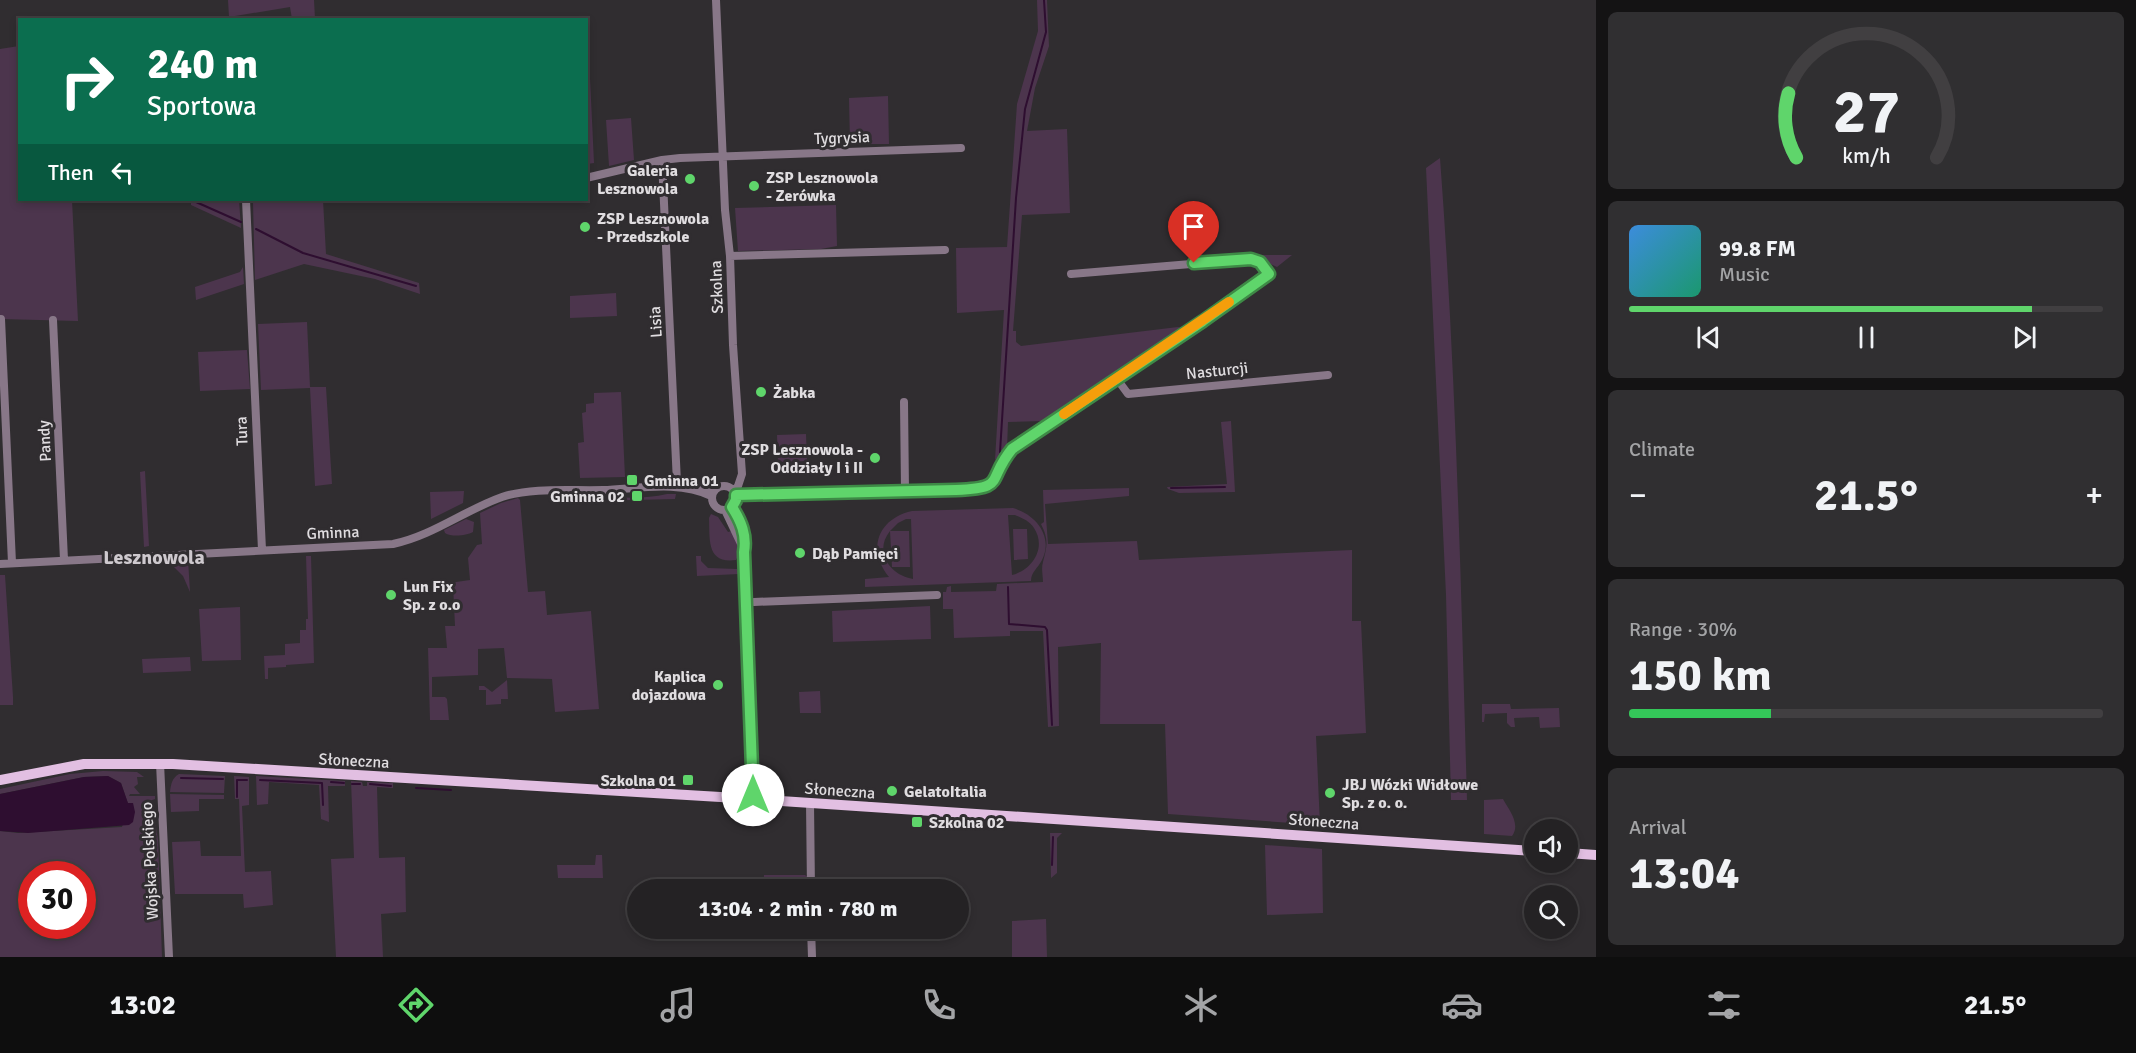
<!DOCTYPE html>
<html lang="en">
<head>
<meta charset="utf-8">
<style>
	:root { --surface:#242224; --page:#302f31; --text:#f1f3f6; --muted:#a3a4a6; --line:#413f41; --accent:#5fd56b }
	body { margin:0; font-family:Signika,sans-serif; background:var(--page); color:var(--text); height:100vh; display:flex; flex-direction:column; font-size:22px; white-space:nowrap }
	* { box-sizing:border-box; margin:0 }
	p { font-size:20px; color:var(--muted) }
	.icon { flex:none; width:33px; height:33px; fill:none; stroke:currentColor; stroke-width:2; stroke-linecap:round; stroke-linejoin:round }
	.map { position:relative; flex:1; overflow:hidden }
	.sheet { display:flex; flex-direction:column; gap:12px; padding:12px; background:#141314; width:540px }
	.sheet>* { flex:none }
	.hud { position:absolute; left:18px; top:18px; width:570px; height:183px; border-radius:0px; box-shadow:0 3px 9px #0003,0 0 0 2px var(--line); background:#0b6e4f; color:#fff; overflow:hidden }
	.buttons { position:absolute; left:1524px; top:819px; display:grid; gap:12px }
	.buttons a { display:grid; place-items:center; width:54px; height:54px; border-radius:50%; background:var(--surface); box-shadow:0 3px 9px #0003,0 0 0 2px var(--line); font-size:30px }
	.speed { position:absolute; left:18px; top:861px; display:flex; gap:12px; font-size:30px; font-weight:700; text-align:center }
	.speed>* { display:grid; place-content:center; width:78px; height:78px; border-radius:50%; background:var(--surface); box-shadow:0 3px 9px #0003,0 0 0 2px var(--line); line-height:1 }
	.speed .limit { border:9px solid #d22; background:#fff; color:#111 }
	.pin { position:absolute; display:grid; place-items:center; width:51px; height:51px; color:#fff; margin:-62px -26px; border-radius:50% 50% 50% 0; rotate:-45deg; box-shadow:0 0 6px #0007 }
	.pin .icon { rotate:45deg }
	.me { position:absolute; width:66px; margin:-33px; rotate:0deg; stroke-linejoin:round; filter:drop-shadow(0 0 4px #0008) }
	.turn { display:flex; align-items:center; gap:21px; height:126px; padding:0 30px; font-size:27px }
	.turn .icon { width:78px; height:78px; stroke-width:2.5 }
	.turn b { display:block; font-size:42px; line-height:51px }
	.then { display:flex; align-items:center; height:57px; padding:0 30px; background:#0003; gap:12px; font-size:22px }
	.big { font-size:45px; font-weight:700; line-height:1.1 }
	.sheet .card { flex:1; display:flex; flex-direction:column; justify-content:center; gap:9px; min-width:0; padding:0 21px; border-radius:9px; background:var(--page) }
	.sheet .dial { align-items:center; gap:0 }
	.dial svg { height:156px; overflow:visible; fill:none; stroke:var(--line); stroke-width:7; stroke-linecap:round; text-anchor:middle }
	.dial text { fill:var(--text); stroke:none }
	.song { display:flex; align-items:center; gap:18px }
	.cover { width:72px; height:72px; border-radius:9px; background:linear-gradient(135deg,hsl(210 70% 55%),hsl(160 70% 35%)) }
	.played { height:6px; border-radius:3px; background:linear-gradient(90deg,var(--accent) 85%,var(--line) 85%) }
	.keys { display:flex; justify-content:space-around; direction:ltr }
	.heat { display:flex; justify-content:space-between; align-items:center; font-size:33px; direction:ltr }
	.charge { height:9px; border-radius:4px; background:linear-gradient(90deg,#34c759 30%,var(--line) 0) }
	.trip { position:absolute; left:627px; top:879px; width:342px; height:60px; border-radius:30px; background:var(--surface); box-shadow:0 3px 9px #0003,0 0 0 2px var(--line); font-weight:700; line-height:60px; text-align:center }
	.dock { display:flex; height:96px; justify-content:space-around; align-items:center; background:#0e0e0e; color:var(--muted) }
	.dock .icon { width:42px; height:42px }
	.dock .current { color:var(--accent) }
	.dock b { font-size:27px; color:var(--text) }
	main { display:flex; flex:1; min-height:0 }
	.map>svg:first-child { display:block }
	.green { fill:#4c354d; fill-rule:evenodd }
	.water { fill:#2e0e30 }
	.lines { fill:none; stroke-linecap:round; stroke-linejoin:round }
	.stream { stroke:#2e0e30; stroke-width:2 }
	.minor { stroke:#878; stroke-width:8 }
	.major { stroke:#e2bfe2; stroke-width:10 }
	.route-casing { stroke:#3e8a46; stroke-width:15 }
	.route { stroke:#5fd56b; stroke-width:10 }
	.slow { stroke:#f59e0b; stroke-width:10 }
	.poi-dot { fill:#5fd56b; stroke:#302d30; stroke-width:2 }
	.labels { text-anchor:middle; stroke-width:6; stroke-linejoin:round; paint-order:stroke }
	.street-label { font-size:16px; fill:#e0dde0; stroke:#302d30 }
	.poi-label { font-size:16px; font-weight:bold; fill:#e0dde0; stroke:#302d30; text-anchor:start }
	.quarter-label { font-size:20px; font-weight:bold; fill:#cec9ce; stroke:#302d30 }
</style>
</head>
<body>
<main>
<div class="map">
<svg width="1596" height="957" viewBox="0 0 1596 957">
	<rect width="100%" height="100%" fill="#302d30"/>
	<path class="green" d="M228,0h86l1,19h-23l-2,-12 -61,10z
		M1037,0h10l2,46 -14,42 -8,43 40,-2 3,84 -48,2 -9,116h3v11l5,4 157,-19 4,1 -8,6 4,2 -134,85 -36,1 -1,27 -12,11 9,-150 -47,3 -1,-65 51,-1 10,-143 21,-73z
		M19,46l1,154h52l6,121 -78,-2v-270z
		M587,78h3l4,85 -7,1z
		M888,96l1,48h-39l-1,-46z
		M631,118l3,42 -25,6 -3,-46z
		M1440,158c16,214 21,428 27,642h-16l-5,-205 -20,-427z
		M191,200h48l2,28 -50,-23z
		M300,200h23l3,54 93,29 1,11 -45,-15 -71,-15 -49,16 -2,-77z
		M836,205l1,41 -16,3 -83,2 -3,-43z
		M1252,255h40l-15,12z
		M243,267l1,17 -48,16 -1,-13 45,-15z
		M616,293l1,23 -47,2v-22z
		M307,322l3,65h16l6,97 -17,2 -5,-98 -49,2 -3,-66z
		M247,350l3,39 -50,2 -2,-39z
		M621,392l4,85 -45,1 -2,-35 6,-1 -2,-29 4,-1v-8l8,-1v-10z
		M1231,421l4,71 -56,1 -11,-4 -1,-2 60,-3 -6,-62z
		M806,434l1,27 -29,1 -1,-27z
		M145,471l4,75 -5,1 -4,-75z
		M1129,488v8l-84,8 3,40 89,-3 2,19 213,-10v71h9l5,112 -50,3 4,89 -152,-11 -3,-90h-65l1,-81 -43,4 1,79 -11,1 -5,-96h-33v5l-56,2 -1,-29h-10v-17h3l1,-5 4,-1v6l45,-1 1,-7 46,-2c0,-6 -2,-14 0,-20 4,-16 6,-22 -2,-38l3,-2 -1,-32z
		M464,491l-1,12 -32,16 -1,-27z
		M667,494h9l-1,5 -82,2 -1,-5c26,1 50,4 75,-2z
		M518,498l2,2 8,92 17,-1 2,24 44,-4 8,98 -44,3 -3,-33 -45,-1 -3,-30 -26,1v26l-46,2v20h13l2,2 2,21h-19l-2,-72h19l-2,-22h10l-2,-42 3,-2 14,-2 -2,-22 9,-13 5,-1 -2,-31 21,-10z
		M1013,508c22,6 41,28 29,52 -4,8 -11,12 -11,21l-166,6v-8l24,-2c-22,-27 -12,-58 23,-66zM1015,515c7,3 15,6 19,13 13,20 -2,42 -22,47l-4,-60zM906,519h5l2,60c-22,-3 -40,-27 -23,-48l2,36h18l-1,-36h-19l8,-8z
		M711,514l7,3 10,15 4,-1 8,21 -4,8c-30,4 -26,-21 -27,-42z
		M466,519l8,3 -1,10c-7,4 -22,5 -28,1l-1,-3z
		M1013,529h14l1,30 -14,1z
		M306,556h5l3,107 -28,2v2l-18,1v11h-3l-1,-23 21,-1v-11l15,-1v-13h6v-11h2z
		M696,556h5v5l7,7 29,1 2,5 -42,2z
		M187,558l1,1 2,33 -7,-16 -14,-14v-3z
		M0,575h5l8,122v8h-13z
		M930,606l1,33 -98,3 -1,-31z
		M240,607l1,53 -39,1 -3,-52z
		M190,657l1,14 -48,2 -1,-14z
		M507,680l1,19h-7v5l-15,1v-15h-7v-4h5l8,6z
		M820,691l1,22h-21l-1,-21z
		M1482,704h28l1,5 48,-1 1,19 -20,1 -1,-11 -25,1 1,9h-4l-4,-4v-10l-22,1 -1,8h-2z
		M103,771l34,1 7,5h-7l1,7 -4,3 6,7h-10l-1,2h26v3l-3,1 6,40 4,117h-162v-126l18,2 104,-6 6,-23 -7,-21 -13,-7 -24,1 -84,17v-5l70,-15zM32,874h50v52h-50z
		M179,774l46,2 -1,17 -54,-1c1,-8 2,-14 9,-18z
		M234,776l15,1v28l-7,1 3,66 26,-1 2,34 -29,3 -1,-14h-68l-3,-52 28,-1 1,15h40l-2,-57h-4z
		M256,776l89,5v5h-17l1,36 -8,-3 -2,-34 -50,-3 -1,22 -11,1z
		M351,781l11,1 1,4h4v-4l26,1v5l-16,-1 2,71 26,-1 1,55 -25,2 2,43h-47l-5,-98 23,-1z
		M170,794l54,1v4h-25v12l-28,1z
		M1503,799c6,11 18,25 9,37l-28,-2v-34z
		M1050,833h12l-5,5v35l-6,5z
		M1265,845l57,4 1,64 -56,2z
		M596,855h6l1,23h-45l-1,-13h38z
		M764,875h41l3,2v12l-49,1 4,-1z
		M1046,919l1,38h-35v-36z"/>
	<path class="water" d="M108,776l13,7 7,20h5l2,9 -2,10 -4,3 -101,8 -28,-2v-37l84,-17z"/>
	<g class="lines">
		<path class="stream" d="M196,202l45,20
			M256,229l47,24 113,33
			M1000,452l16,-254 9,-89 21,-77 -2,-32
			M1171,488l54,-1
			M1008,587l1,37 36,3 2,3 5,95
			M181,778l42,1
			M260,780l62,3 1,22
			M331,782l13,1
			M352,784h8
			M370,784l21,2
			M416,788l35,2
			M237,797v-17h10
			M1052,865l1,-28"/>
		<path class="minor" d="M716,0l9,210 5,46 3,89 9,129 -4,12 -4,5
			M662,160l15,323
			M586,178l76,-18 18,-2 281,-10
			M246,200l16,350
			M730,256l215,-6
			M1,319l11,244
			M53,320l11,240
			M1117,379l11,15 200,-19
			M904,402l1,89
			M672,484l23,-1 20,6
			M712 498a12 12 0 1 1 24 0a12 12 0 1 1-24 0Z
			M736,495l220,-5 32,-3 8,-7 16,-31 156,-104 101,-71 -9,-12 -9,-3 -180,15
			M732,507c9,14 15,27 12,45l10,231 -1,16
			M725,510l18,38
			M0,564l393,-20c39,-8 72,-34 109,-47 30,-10 70,-6 101,-7 34,-1 76,-10 108,6
			M754,602l183,-7
			M160,763l9,194
			M810,803l1,87
			M811,928l1,29"/>
		<path class="major" d="M0,780l84,-16h89l564,34 797,53
			M1568,853l28,2"/>
	</g>
	<g class="lines">
		<g class="route-casing">
			<path id="route" d="M753,795l-9,-243c3,-17 -3,-31 -12,-45l4,-7v-5l220,-5c51,-2 30,-9 56,-41l191,-128 66,-47 -9,-12 -9,-3 -57,4"/>
		</g>
		<use href="#route" class="route"/>
		<path class="slow" d="M1064,414l165,-112"/>
	</g>
	<g class="poi-dot">
		<circle cx="690" cy="179" r="6"/>
		<circle cx="754" cy="186" r="6"/>
		<circle cx="585" cy="227" r="6"/>
		<circle cx="761" cy="392" r="6"/>
		<circle cx="875" cy="458" r="6"/>
		<rect x="626" y="474" width="12" height="12" rx="3"/>
		<rect x="631" y="490" width="12" height="12" rx="3"/>
		<circle cx="800" cy="553" r="6"/>
		<circle cx="391" cy="595" r="6"/>
		<circle cx="718" cy="685" r="6"/>
		<rect x="682" y="774" width="12" height="12" rx="3"/>
		<circle cx="892" cy="791" r="6"/>
		<circle cx="1330" cy="793" r="6"/>
		<rect x="911" y="816" width="12" height="12" rx="3"/>
	</g>
	<g class="labels">
		<g class="street-label">
			<text transform="translate(842 137) rotate(-2)" y="6">Tygrysia</text>
			<text transform="translate(716 287) rotate(-92)" y="6">Szkolna</text>
			<text transform="translate(655 322) rotate(-93)" y="6">Lisia</text>
			<text transform="translate(1217 370) rotate(-6)" y="6">Nasturcji</text>
			<text transform="translate(241 431) rotate(-92)" y="6">Tura</text>
			<text transform="translate(44 441) rotate(-93)" y="6">Pandy</text>
			<text transform="translate(333 532) rotate(-2)" y="6">Gminna</text>
			<text transform="translate(354 760) rotate(3)" y="6">Słoneczna</text>
			<text transform="translate(840 790) rotate(4)" y="6">Słoneczna</text>
			<text transform="translate(1324 821) rotate(4)" y="6">Słoneczna</text>
			<text transform="translate(149 861) rotate(-93)" y="6">Wojska Polskiego</text>
		</g>
		<g class="poi-label">
			<text x="678" y="176" text-anchor="end">Galeria<tspan x="678" dy="18">Lesznowola</tspan></text>
			<text x="766" y="183">ZSP Lesznowola<tspan x="766" dy="18">- Zerówka</tspan></text>
			<text x="597" y="224">ZSP Lesznowola<tspan x="597" dy="18">- Przedszkole</tspan></text>
			<text x="773" y="398">Żabka</text>
			<text x="863" y="455" text-anchor="end">ZSP Lesznowola -<tspan x="863" dy="18">Oddziały I i II</tspan></text>
			<text x="644" y="486">Gminna 01</text>
			<text x="625" y="502" text-anchor="end">Gminna 02</text>
			<text x="812" y="559">Dąb Pamięci</text>
			<text x="403" y="592">Lun Fix<tspan x="403" dy="18">Sp. z o.o</tspan></text>
			<text x="706" y="682" text-anchor="end">Kaplica<tspan x="706" dy="18">dojazdowa</tspan></text>
			<text x="676" y="786" text-anchor="end">Szkolna 01</text>
			<text x="1342" y="790">JBJ Wózki Widłowe<tspan x="1342" dy="18">Sp. z o. o.</tspan></text>
			<text x="904" y="797">GelatoItalia</text>
			<text x="929" y="828">Szkolna 02</text>
		</g>
		<g class="quarter-label">
			<text x="154" y="564">Lesznowola</text>
		</g>
	</g>
</svg>
<div class="buttons">
<a><svg class="icon" aria-label="sound" viewBox="0 0 24 24"><path d="M4 9h4l5-4v14l-5-4H4zM17 9q2 3 0 6"/></svg></a>
<a><svg class="icon" aria-label="search" viewBox="0 0 24 24"><circle cx="10" cy="10" r="6"/><path d="M15 15l6 6"/></svg></a>
</div>
<div class="speed"><div class="limit">30</div></div>
<div class="pin" style="left:1194px;top:263px;background:#d93025"><svg class="icon" aria-label="arrive" viewBox="0 0 24 24"><path d="M6 21V4h12l-3 4 3 4H6"/></svg></div>
<svg class="me" style="left:753px;top:795px" viewBox="-20 -20 40 40"><circle r="19" fill="#fff"/><path d="M0-13L10 11 0 6-10 11z" fill="#5fd56b"/></svg>
<div class="trip">13:04 · 2 min · 780 m</div>
<div class="hud">
<div class="turn"><svg class="icon" aria-label="right" viewBox="0 0 24 24"><path d="M7 20v-9h11M14 6l5 5-5 5"/></svg><div><b>240 m</b>Sportowa</div></div>
<div class="then">Then<svg class="icon" aria-label="left" viewBox="0 0 24 24"><path d="M17 20v-9H6M10 6l-5 5 5 5"/></svg></div>
</div>
</div>
<section class="sheet">
<div class="card dial"><svg viewBox="0 0 100 80">
<path d="M14 69A42 42 0 1 1 86 69"/>
<path d="M14 69A42 42 0 0 1 10 36" stroke="#5fd56b"/>
<text x="50" y="56" font-size="32" font-weight="700">27</text>
<text x="50" y="72" font-size="11">km/h</text>
</svg></div>
<div class="card">
<div class="song"><i class="cover"></i><div><b>99.8 FM</b><p>Music</p></div></div>
<div class="played"></div>
<div class="keys"><svg class="icon" aria-label="previous" viewBox="0 0 24 24"><path d="M18 5L8 12l10 7zM5 5v14"/></svg><svg class="icon" aria-label="pause" viewBox="0 0 24 24"><path d="M8 5v14M16 5v14"/></svg><svg class="icon" aria-label="next" viewBox="0 0 24 24"><path d="M6 5l10 7-10 7zM19 5v14"/></svg></div>
</div>
<div class="card"><p>Climate</p>
<div class="heat"><a>−</a><b class="big">21.5°</b><a>+</a></div>
</div>
<div class="card"><p>Range · 30%</p><b class="big">150 km</b><div class="charge"></div></div>
<div class="card"><p>Arrival</p><b class="big">13:04</b></div>
</section>
</main>
<nav class="dock">
<b>13:02</b>
<svg class="icon current" aria-label="directions" viewBox="0 0 24 24"><path d="M12 3l9 9-9 9-9-9zM9 14v-3h6M13 9l2 2-2 2"/></svg>
<svg class="icon" aria-label="music" viewBox="0 0 24 24"><path d="M9 18V5l10-2v13"/><circle cx="6" cy="18" r="3"/><circle cx="16" cy="16" r="3"/></svg>
<svg class="icon" aria-label="phone" viewBox="0 0 24 24"><path d="M5 4h4l2 5-3 2q2 4 5 5l2-3 5 2v4C11 20 4 13 5 4z"/></svg>
<svg class="icon" aria-label="climate" viewBox="0 0 24 24"><path d="M12 3v18M4 7l16 10M4 17L20 7"/></svg>
<svg class="icon" aria-label="car" viewBox="0 0 24 24"><path d="M5 17H2v-5l4-1 3-4h7l3 4 3 1v5h-3M9 17h6M6 11h13"/><circle cx="7" cy="17" r="2"/><circle cx="17" cy="17" r="2"/></svg>
<svg class="icon" aria-label="filters" viewBox="0 0 24 24"><path d="M4 7h16M4 17h16"/><circle cx="9" cy="7" r="2"/><circle cx="15" cy="17" r="2"/></svg>
<b>21.5°</b>
</nav>
</body>
</html>
